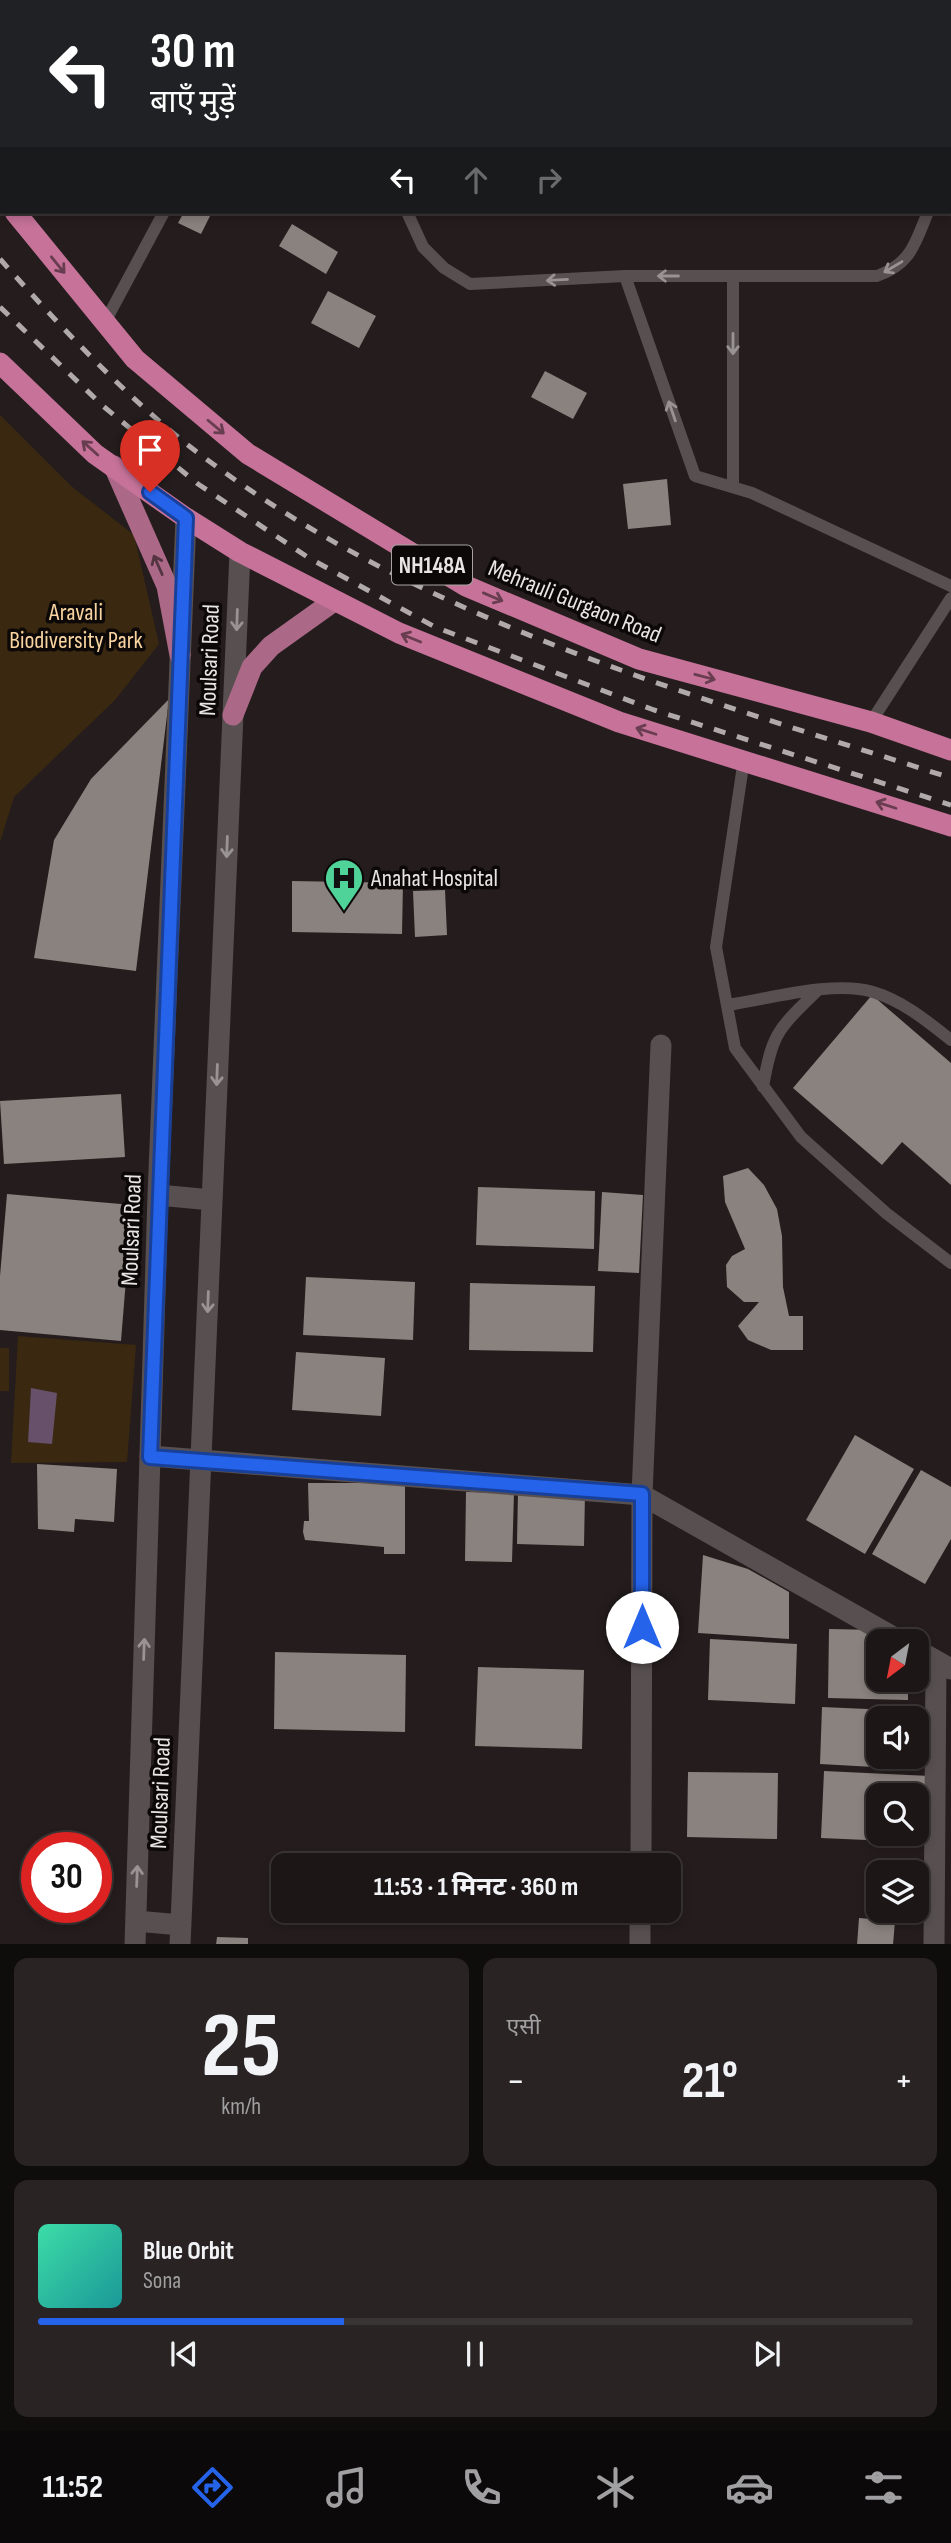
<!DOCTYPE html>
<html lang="hi">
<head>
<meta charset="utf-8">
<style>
	:root { --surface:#1c1616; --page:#292323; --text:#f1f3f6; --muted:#a09fa1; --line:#3a3535; --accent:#2563eb }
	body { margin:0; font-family:"Sofia Sans Condensed","Noto Sans Devanagari",sans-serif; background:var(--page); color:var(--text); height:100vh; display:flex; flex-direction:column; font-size:26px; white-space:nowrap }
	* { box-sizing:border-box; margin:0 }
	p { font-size:23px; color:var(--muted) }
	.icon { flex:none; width:38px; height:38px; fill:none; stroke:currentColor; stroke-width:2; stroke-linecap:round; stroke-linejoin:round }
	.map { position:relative; height:1944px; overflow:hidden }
	.details { display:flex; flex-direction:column; gap:14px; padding:14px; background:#0f0c0c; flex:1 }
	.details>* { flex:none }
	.banner { position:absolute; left:0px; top:0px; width:952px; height:214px; box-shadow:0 4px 10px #0003,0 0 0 2px var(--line); background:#202124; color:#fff; overflow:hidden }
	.needle { width:46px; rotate:212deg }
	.fabs { position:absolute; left:866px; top:1629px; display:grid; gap:14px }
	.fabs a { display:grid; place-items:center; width:63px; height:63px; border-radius:14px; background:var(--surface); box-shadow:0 4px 10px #0003,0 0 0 2px var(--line); font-size:35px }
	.speed { position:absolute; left:21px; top:1832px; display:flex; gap:14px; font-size:35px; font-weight:700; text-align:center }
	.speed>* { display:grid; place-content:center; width:91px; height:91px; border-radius:50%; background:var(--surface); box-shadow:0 4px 10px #0003,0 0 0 2px var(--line); line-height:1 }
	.speed .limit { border:10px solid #d22; background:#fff; color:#111 }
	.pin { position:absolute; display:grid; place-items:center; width:60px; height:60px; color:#fff; margin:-72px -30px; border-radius:50% 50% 50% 0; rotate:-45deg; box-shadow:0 0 7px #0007 }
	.pin .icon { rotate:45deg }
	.me { position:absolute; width:77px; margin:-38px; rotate:0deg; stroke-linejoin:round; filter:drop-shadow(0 0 5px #0008) }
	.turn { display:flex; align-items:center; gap:24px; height:147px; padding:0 35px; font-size:32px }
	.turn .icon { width:91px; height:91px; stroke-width:2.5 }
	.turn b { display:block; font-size:49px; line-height:60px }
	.lanes { display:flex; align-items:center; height:66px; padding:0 35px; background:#0003; justify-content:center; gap:35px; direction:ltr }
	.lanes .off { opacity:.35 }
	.big { font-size:52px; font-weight:700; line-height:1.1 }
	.details .tile { flex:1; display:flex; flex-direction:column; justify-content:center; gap:10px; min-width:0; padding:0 24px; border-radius:14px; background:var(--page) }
	.details .dial { align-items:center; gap:0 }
	.dial b { font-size:91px; line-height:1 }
	.song { display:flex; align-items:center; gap:21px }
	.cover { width:84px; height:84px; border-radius:10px; background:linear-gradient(135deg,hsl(160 70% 55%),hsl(180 70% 35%)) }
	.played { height:7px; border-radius:4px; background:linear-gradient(90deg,var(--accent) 35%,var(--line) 35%) }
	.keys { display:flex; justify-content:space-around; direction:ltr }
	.heat { display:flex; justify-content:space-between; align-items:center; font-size:38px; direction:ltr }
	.details .tiles { flex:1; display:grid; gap:14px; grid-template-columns:1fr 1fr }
	.tile:last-child { grid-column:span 2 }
	.trip { position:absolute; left:271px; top:1853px; width:410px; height:70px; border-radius:14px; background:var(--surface); box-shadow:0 4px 10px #0003,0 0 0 2px var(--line); font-weight:700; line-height:70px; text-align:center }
	.tab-bar { display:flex; height:112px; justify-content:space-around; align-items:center; background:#0b0909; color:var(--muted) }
	.tab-bar .icon { width:49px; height:49px }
	.tab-bar .current { color:var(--accent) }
	.tab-bar b { font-size:32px; color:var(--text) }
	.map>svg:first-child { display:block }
	.green { fill:#3a2910 }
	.water { fill:#675069 }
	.building { fill:#8a827e }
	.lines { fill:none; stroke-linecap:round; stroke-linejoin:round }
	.service { stroke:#585050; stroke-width:12 }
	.minor { stroke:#585050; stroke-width:21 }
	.tertiary { stroke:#585050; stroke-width:21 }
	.primary { stroke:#ab6987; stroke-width:21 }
	.trunk { stroke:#c67299; stroke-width:21 }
	.rail { stroke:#b0aaaa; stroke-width:5; stroke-dasharray:12 12; stroke-linecap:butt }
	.oneway { stroke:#693d50 }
	.oneway2 { stroke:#9a9393 }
	.oneway3 { stroke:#543441 }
	.route-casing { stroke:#184099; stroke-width:18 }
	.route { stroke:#2563eb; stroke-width:12 }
	.labels { text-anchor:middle; stroke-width:7; stroke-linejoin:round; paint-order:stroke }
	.shield { fill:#0c0808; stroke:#a7a3a3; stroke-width:2 }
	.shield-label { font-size:23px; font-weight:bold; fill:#eae5e5 }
	.street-label { font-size:24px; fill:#eae5e5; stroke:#0c0808 }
	.park-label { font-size:24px; fill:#f9d4a0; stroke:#0c0808 }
	.poi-label { font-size:24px; fill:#eae5e5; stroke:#0c0808; text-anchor:start }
</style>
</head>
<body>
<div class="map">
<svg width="951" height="1945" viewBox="0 0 951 1945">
	<rect width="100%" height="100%" fill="#251d1d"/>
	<path class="green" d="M0,415l71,71 63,49 25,109 -44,56 -101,97 -14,45z
		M18,1336l118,9 -9,117 -116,1z
		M0,1348h9v43h-9z"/>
	<path class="water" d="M31,1388l26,5 -5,51 -24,-2z"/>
	<path class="building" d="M184,212h28l-11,22 -23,-11z
		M292,224l46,28 -12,22 -47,-28z
		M328,291l48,25 -17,32 -48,-25z
		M545,371l42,22 -14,26 -42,-22z
		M667,479l4,46 -43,4 -5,-45z
		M169,699l-33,272 -102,-13 20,-118 37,-61z
		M292,881l111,2 -1,51 -110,-2z
		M445,890l2,45 -32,2 -2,-46z
		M872,995l79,68v122l-49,-43 -20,23 -89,-77z
		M121,1094l4,63 -121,7 -4,-63z
		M748,1168l16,17 13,24 5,27 1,51 6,29h14v34h-32l-23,-10 -10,-14 21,-24h-15l-17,-15 -1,-22 6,-9 13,-7 -20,-47 -2,-26z
		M478,1187l117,4 -1,58 -118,-4z
		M602,1192l41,3 -4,78 -41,-2z
		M7,1194l125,11 -11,136 -121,-11v-54z
		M306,1277l109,5 -2,58 -110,-5z
		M470,1283l125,3 -2,66 -124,-2z
		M296,1352l89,6 -4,58 -89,-6z
		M855,1435l59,34 -49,85 -59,-34z
		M37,1464l80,5 -3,53 -39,-3 -1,13 -36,-3z
		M921,1470l30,17v52l-26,45 -53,-30z
		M308,1483h97v71h-21v-7l-79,-7 -2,-8 1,-11h5z
		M518,1491l67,2 -1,53 -67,-2z
		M466,1492l48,1 -2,69 -47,-1z
		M703,1555l45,14 41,23v47l-91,-6z
		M829,1629l48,1 1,50h30v20l-80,-2z
		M710,1639l87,5 -2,60 -87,-4z
		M275,1652l131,3 -1,77 -131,-3z
		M478,1667l106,3 -2,79 -107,-3z
		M822,1707l91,4 -1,7h-34v39h32v12l-90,-5z
		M824,1771l106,5 -1,13 -14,-1 -1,8h-36v38h35l-1,8 -91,-4z
		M688,1772l90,1 -1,66 -90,-2z
		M859,1918l36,3 -2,24h-36z
		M217,1937l31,1v7h-32z"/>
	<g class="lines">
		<path class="service" d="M876,0l2,2
			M422,2l2,-2
			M950,60l1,1
			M950,144l1,-47
			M407,212l16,35 21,21 26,16 155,-8h252c35,-13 38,-33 51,-64
			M625,276l70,200 57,17 199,93
			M733,276v210
			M105,322l59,-110
			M871,722l80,-124
			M744,759l-28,188 19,101 66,89 85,76 65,50
			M728,1005c41,-6 106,-25 145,-13 30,9 54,29 78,48
			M763,1087c9,-54 15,-58 54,-96"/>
		<path class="minor" d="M74,2l1,-2
			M0,103l2,-2
			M150,1456l492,39 260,147
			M917,1650l34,19
			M641,1866l1,-371 19,-450
			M640,1945v-34
			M934,1945l2,-284"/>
		<path class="tertiary" d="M158,1195l54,5
			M136,1921l45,4
			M135,1945l23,-750 28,-677
			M180,1945l60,-1393"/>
		<path class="primary" d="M114,466l53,120 13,69
			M233,715l19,-48 19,-21 63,-45"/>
		<path class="trunk" d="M0,193l2,2
			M15,212l120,147 113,95 218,132 173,73 232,63 80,28
			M0,363l95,91 91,64 54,34 159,81 220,89 332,104"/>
		<path class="rail" d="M0,259c56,63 127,139 193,190 224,172 494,244 758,329
			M0,307l103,99 95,78 111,74 126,69 219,83 297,95"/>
	</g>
	<defs><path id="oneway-shaft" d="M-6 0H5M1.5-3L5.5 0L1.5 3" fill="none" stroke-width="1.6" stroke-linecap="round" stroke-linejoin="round" transform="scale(1.75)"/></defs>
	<g class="oneway">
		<use href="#oneway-shaft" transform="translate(58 265) rotate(51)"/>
		<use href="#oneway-shaft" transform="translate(216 427) rotate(40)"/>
		<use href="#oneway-shaft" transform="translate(90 448) rotate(-138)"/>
		<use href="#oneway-shaft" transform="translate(493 597) rotate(23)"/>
		<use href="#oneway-shaft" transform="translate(411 638) rotate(-158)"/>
		<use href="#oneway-shaft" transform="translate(705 677) rotate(15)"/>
		<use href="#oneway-shaft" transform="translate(646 731) rotate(-162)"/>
		<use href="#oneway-shaft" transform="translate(886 805) rotate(-162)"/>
	</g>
	<g class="oneway2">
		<use href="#oneway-shaft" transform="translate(893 267) rotate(149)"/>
		<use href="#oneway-shaft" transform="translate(668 276) rotate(180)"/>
		<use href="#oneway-shaft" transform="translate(557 280) rotate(177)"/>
		<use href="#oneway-shaft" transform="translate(733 344) rotate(90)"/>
		<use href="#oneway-shaft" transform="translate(672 411) rotate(-109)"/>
		<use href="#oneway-shaft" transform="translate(237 620) rotate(92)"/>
		<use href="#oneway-shaft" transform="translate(227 847) rotate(92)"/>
		<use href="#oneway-shaft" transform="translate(217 1075) rotate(92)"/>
		<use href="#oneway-shaft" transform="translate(208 1302) rotate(92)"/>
		<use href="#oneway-shaft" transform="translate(144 1649) rotate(-88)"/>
		<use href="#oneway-shaft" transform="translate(137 1876) rotate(-88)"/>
	</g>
	<use class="oneway3" href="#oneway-shaft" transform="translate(158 565) rotate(-114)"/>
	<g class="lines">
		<g class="route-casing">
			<path id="route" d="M150,492l36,26 -36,939 492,37v133"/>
		</g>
		<use href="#route" class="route"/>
	</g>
	<defs>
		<g id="hospital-pin" transform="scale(2.0125)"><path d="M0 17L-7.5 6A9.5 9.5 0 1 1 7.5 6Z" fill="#50d398" stroke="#0c0808"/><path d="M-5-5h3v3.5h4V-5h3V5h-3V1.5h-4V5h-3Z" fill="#111"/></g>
	</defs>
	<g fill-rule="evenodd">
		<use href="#hospital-pin" x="344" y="878"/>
	</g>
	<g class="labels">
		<rect class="shield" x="392" y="545.5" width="80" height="39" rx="5"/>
		<g class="shield-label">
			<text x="432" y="573">NH148A</text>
		</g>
		<g class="street-label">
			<text transform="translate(575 601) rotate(22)" y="8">Mehrauli Gurgaon Road</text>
			<text transform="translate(209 660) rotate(-88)" y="8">Moulsari Road</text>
			<text transform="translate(131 1230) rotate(-88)" y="8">Moulsari Road</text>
			<text transform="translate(160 1793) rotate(-88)" y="8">Moulsari Road</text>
		</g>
		<g class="park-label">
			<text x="76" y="620">Aravali<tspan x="76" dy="28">Biodiversity Park</tspan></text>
		</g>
		<g class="poi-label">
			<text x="371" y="886">Anahat Hospital</text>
		</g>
	</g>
</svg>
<div class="fabs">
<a><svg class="needle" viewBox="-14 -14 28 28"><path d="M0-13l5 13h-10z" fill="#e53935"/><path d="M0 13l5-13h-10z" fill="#a09fa1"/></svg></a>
<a><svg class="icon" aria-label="sound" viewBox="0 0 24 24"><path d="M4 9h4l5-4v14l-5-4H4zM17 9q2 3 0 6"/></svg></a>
<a><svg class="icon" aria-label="search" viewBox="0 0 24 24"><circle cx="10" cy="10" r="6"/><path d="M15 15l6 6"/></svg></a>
<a><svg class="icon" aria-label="layers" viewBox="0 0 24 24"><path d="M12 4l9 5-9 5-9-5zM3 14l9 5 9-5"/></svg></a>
</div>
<div class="speed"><div class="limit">30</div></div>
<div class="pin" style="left:150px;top:492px;background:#d93025"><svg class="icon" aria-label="arrive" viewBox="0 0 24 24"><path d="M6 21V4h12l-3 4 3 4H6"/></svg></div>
<svg class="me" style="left:642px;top:1627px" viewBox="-20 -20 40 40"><circle r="19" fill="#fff"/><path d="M0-13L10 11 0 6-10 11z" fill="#2563eb"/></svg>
<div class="trip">11:53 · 1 मिनट · 360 m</div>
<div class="banner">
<div class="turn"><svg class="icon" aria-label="left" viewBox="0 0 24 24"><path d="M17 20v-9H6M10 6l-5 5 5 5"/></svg><div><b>30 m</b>बाएँ मुड़ें</div></div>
<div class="lanes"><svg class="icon" aria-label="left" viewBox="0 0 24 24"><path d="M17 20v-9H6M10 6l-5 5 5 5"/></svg><svg class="icon off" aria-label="ahead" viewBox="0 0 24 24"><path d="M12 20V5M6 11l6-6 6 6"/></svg><svg class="icon off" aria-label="right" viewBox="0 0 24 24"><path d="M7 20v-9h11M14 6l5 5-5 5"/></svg></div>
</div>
</div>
<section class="details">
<div class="tiles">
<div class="tile dial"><b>25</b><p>km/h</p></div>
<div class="tile"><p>एसी</p>
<div class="heat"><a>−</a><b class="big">21°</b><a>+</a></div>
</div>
<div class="tile">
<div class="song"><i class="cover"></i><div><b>Blue Orbit</b><p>Sona</p></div></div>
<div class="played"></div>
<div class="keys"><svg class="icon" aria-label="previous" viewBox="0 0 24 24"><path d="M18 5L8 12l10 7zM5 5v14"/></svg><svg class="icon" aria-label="pause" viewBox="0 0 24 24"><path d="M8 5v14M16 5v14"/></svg><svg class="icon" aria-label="next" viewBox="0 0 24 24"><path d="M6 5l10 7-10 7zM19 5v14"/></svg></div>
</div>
</div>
</section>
<nav class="tab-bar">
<b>11:52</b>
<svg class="icon current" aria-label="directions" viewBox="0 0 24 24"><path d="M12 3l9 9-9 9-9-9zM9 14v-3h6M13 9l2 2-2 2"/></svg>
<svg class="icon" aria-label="music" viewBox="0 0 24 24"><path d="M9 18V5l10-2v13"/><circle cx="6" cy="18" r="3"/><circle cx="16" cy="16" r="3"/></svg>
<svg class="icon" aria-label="phone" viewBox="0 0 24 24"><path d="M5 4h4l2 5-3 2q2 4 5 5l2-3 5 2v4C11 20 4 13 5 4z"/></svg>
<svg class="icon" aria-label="climate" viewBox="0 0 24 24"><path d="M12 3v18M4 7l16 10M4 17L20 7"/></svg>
<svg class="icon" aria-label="car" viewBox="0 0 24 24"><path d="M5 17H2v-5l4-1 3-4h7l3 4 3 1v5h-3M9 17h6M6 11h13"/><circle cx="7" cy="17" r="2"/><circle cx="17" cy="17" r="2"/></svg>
<svg class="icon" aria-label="filters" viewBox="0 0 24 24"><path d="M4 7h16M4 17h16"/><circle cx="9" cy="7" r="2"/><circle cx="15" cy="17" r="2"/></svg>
</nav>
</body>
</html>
